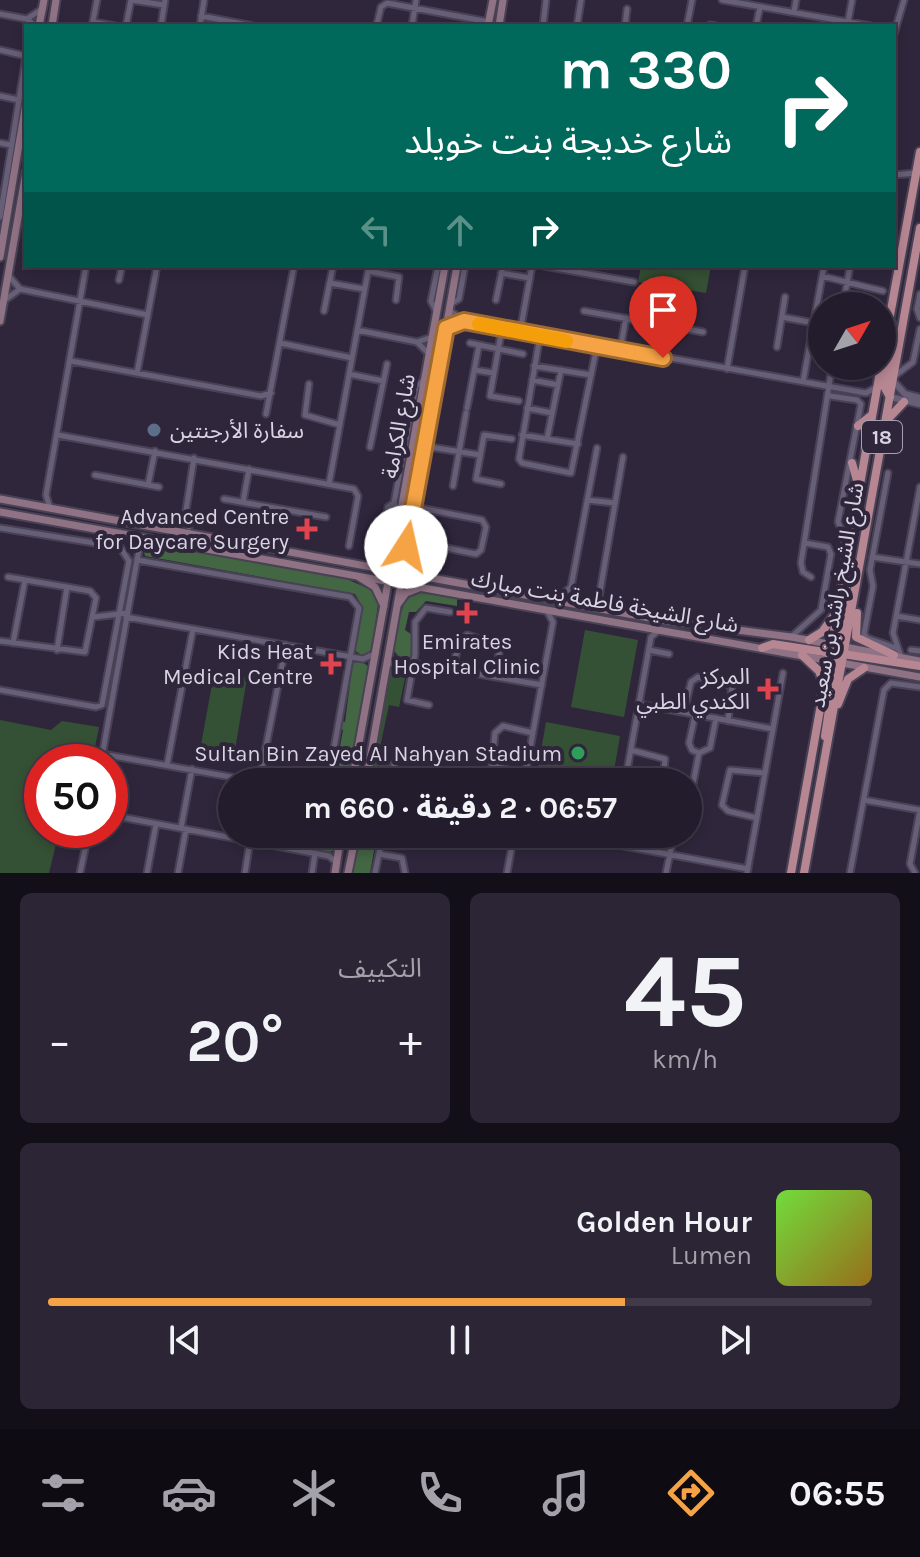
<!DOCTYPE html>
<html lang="ar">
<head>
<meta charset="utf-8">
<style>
	:root { --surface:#231c2d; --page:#2b2535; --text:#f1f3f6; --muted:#a3a1aa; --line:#403a49; --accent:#f5a345 }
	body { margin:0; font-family:Karla,"Noto Sans Arabic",sans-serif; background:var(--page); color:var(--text); direction:rtl; height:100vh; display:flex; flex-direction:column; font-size:30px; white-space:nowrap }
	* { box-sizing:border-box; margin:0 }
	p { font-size:26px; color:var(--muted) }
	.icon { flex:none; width:44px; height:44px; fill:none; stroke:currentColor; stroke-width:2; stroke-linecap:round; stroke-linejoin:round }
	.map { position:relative; height:873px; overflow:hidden; direction:ltr }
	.details { display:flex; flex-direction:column; gap:20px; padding:20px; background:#130f19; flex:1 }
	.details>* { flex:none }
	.banner { position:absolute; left:24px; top:24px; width:872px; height:244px; border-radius:0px; box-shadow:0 4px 12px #0003,0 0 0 2px var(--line); direction:rtl; background:#00695c; color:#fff; overflow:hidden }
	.needle { width:52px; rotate:51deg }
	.fabs { position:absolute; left:808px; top:292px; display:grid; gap:16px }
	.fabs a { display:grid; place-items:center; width:88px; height:88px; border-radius:50%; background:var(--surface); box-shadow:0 4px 12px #0003,0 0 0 2px var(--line); font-size:40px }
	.speed { position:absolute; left:24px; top:744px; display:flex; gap:16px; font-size:40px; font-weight:700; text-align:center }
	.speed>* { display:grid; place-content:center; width:104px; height:104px; border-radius:50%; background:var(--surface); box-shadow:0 4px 12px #0003,0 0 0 2px var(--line); line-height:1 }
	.speed .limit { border:12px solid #d22; background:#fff; color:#111 }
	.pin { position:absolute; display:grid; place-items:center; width:68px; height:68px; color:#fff; margin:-82px -34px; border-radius:50% 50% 50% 0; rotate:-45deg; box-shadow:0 0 8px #0007 }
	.pin .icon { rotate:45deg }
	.me { position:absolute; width:88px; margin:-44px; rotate:10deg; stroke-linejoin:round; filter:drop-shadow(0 0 6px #0008) }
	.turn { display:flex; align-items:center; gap:28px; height:168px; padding:0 32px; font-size:36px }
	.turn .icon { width:104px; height:104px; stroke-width:2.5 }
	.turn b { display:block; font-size:56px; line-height:68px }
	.lanes { display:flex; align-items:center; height:76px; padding:0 32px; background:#0003; justify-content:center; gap:40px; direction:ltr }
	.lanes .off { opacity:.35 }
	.big { font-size:60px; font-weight:700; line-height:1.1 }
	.details .tile { flex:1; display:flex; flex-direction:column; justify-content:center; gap:12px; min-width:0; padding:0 28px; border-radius:12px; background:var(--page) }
	.details .dial { align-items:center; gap:0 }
	.dial b { font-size:104px; line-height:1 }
	.song { display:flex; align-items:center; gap:24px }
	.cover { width:96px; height:96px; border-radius:12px; background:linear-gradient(135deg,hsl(100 70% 55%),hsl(40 70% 35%)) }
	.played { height:8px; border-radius:4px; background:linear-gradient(90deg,var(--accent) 70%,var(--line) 70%) }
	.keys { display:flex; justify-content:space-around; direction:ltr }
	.heat { display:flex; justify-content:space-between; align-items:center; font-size:44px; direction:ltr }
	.details .tiles { flex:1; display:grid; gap:20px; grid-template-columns:1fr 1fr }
	.tile:last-child { grid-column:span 2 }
	.trip { position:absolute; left:218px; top:768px; width:484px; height:80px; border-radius:40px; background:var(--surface); box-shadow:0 4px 12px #0003,0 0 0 2px var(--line); font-weight:700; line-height:80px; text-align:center; direction:rtl }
	.tabs { display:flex; height:128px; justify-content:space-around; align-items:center; background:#0e0b12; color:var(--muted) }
	.tabs .icon { width:56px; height:56px }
	.tabs .active { color:var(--accent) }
	.tabs b { font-size:36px; color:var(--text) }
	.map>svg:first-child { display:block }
	.green { fill:#355135 }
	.forest { fill:#436643 }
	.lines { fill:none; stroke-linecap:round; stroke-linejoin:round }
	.minor-casing { stroke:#494255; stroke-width:9 }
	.tertiary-casing { stroke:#494255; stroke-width:10 }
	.secondary-casing { stroke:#494255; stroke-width:11 }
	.primary-casing { stroke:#494255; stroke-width:12 }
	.minor { stroke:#675e77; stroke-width:5 }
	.tertiary { stroke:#675e77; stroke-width:6 }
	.secondary { stroke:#8f7284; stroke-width:7 }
	.primary { stroke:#b68692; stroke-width:8 }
	.route-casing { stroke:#9f6a2d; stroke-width:20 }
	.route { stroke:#f5a345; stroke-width:14 }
	.slow { stroke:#f59e0b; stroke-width:14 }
	.service-dot { fill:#5c6f8a; stroke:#2f263c; stroke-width:3 }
	.health-dot { fill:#e0444e; stroke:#2f263c; stroke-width:3 }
	.leisure-dot { fill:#2e9e5b; stroke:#2f263c; stroke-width:3 }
	.labels { text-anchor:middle; stroke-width:8; stroke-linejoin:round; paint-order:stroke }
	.shield { fill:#2f263c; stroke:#a6a0b1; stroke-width:2 }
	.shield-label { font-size:20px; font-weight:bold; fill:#d9d4e3 }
	.street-label { font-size:22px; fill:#d9d4e3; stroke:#2f263c }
	.poi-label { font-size:22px; fill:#d9d4e3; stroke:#2f263c; text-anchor:end }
</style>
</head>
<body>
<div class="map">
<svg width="920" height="873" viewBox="0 0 920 873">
	<rect width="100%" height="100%" fill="#2f263c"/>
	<path class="green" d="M641,266h70l-5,27 -68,-11z
		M585,630l53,10 -14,77 -53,-10z
		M396,666l11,3 -8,38 -10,-2 -11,52 13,5 -4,20h-19l20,-94 1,-17z
		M214,673l33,5 -14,84 -34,-6z
		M0,720l51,10 11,-9 37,6 -7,35h-50v68h22l-6,6 -9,37h-49z
		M546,722l74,14 -8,46h-30l-45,-8z"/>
	<path class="forest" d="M153,539c41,8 207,30 226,59l-8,55 -8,3 -9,-6 8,-44 -7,-12 -210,-38 -2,-9z
		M416,592l41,7v7l-31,-5 -10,11h-7l-4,18 6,4 2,23h-14l-8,-10 14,-47z
		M353,661h8l8,6 -20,115h-19l4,-2 9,-50 -3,-2 1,-7 4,1z
		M301,834h37l-2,16 -10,3 -28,-6z
		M358,834h19l-7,39h-20z"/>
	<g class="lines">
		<g class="minor-casing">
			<path id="minor" d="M131,0l33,5
				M722,0l149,26
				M794,12l2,-12
				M0,14l27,5 8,7
				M201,16l52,10
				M27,19l15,-10
				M93,22l22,4
				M848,22l4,-22
				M377,24l4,-17 6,-4 102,19
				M710,25l6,1
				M92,26l5,-26
				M126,26l5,-26
				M161,26l4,-26
				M200,26l4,-26
				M412,26l4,-26
				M543,26l3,-26
				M577,26l4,-26
				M625,26l2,-17
				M687,26l5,-26
				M756,26l4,-19
				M894,34l10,-34
				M0,50l26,6
				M0,96l19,4
				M0,143l11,2
				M894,175l22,-2
				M0,217l26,-160
				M544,266l90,16
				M368,271l31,6 -3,23
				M501,273l29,5
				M8,275l12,14 128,26
				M822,276l61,15
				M119,280l3,-14
				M330,283l34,6
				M920,294l-3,15 3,9
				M5,300l15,-11
				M496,300l7,-34
				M451,304l8,-5 6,-33
				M843,306l7,-40
				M449,310l15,11 402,72 11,-6
				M324,311l9,-45
				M436,311l-5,-10 7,-35
				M584,311l119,21
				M782,317l32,6
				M502,328l-12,68 29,5
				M357,330l60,12
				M520,332l12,-66
				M540,336l-21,123 3,4 49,10 26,-127
				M280,343l72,15
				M470,343l53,11
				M777,347l8,-50
				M620,350l6,-32
				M429,354l-12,-12 15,-5
				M71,361l190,35 10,-3
				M534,366l57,9
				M727,369l18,-103
				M474,370l20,3
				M137,373l20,-107
				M349,374l34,7
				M896,375l17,-13 7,-33
				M532,380l26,5
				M803,382l21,-116
				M309,384l-4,31 35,10
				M830,396l27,4 4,4 -23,118 6,13 1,20
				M467,408l12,-63
				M527,408l25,5
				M266,414l28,-148
				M58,435l296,54 4,7 -9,50
				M522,435l56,9
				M547,439l14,-69
				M424,446l56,9
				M370,447l17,-83
				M888,473l-18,97 3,16 -9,48 3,4 29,10
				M95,475l64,12
				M329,484l40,-218
				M501,484l-25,-5 8,-44 28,4
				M148,485l7,-34
				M453,486l13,-73
				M224,499l102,18
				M587,500l27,3
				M243,502l6,-33
				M415,507l67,13 4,7 -5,23 -5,4 -54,-11 4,-34
				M50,508l-4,-13 40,-229
				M400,514l-6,-11 22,-117 8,-6
				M189,527l-4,-10 9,-59
				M0,528l120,19 9,14 -27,144 -6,2 -96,-17
				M384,529l4,-22 6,-4
				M872,557l48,7
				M137,560l213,37 9,11 -31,174
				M811,577l-8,-5 -2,-9 31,-197
				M555,601l16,-14 26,-139
				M597,609l26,-152
				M896,616l24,4
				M94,617l33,-4
				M126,617l237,42 13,-6
				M791,637l30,-27 10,-56 -3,-7 -23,-4
				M0,641l85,11 11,-54 -6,-7 -82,-14
				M13,643l12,-63
				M57,650l10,-63
				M649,650l20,4
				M911,650l9,1
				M901,657l-8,-24 27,-146
				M386,666l11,-6 145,25
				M453,669l6,-28 8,-6 33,10 -4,32
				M639,704l134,25
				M429,705l-22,-5 8,-46v-32l11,-14 24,4
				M684,712l7,-30 7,-5 34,9 -4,35
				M695,715l-6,28 3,7 7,3 11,-5 6,-30
				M631,750l34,9 -2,23
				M102,754l157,28
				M101,762l36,-202 3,-14 10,-6
				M167,765l26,-136
				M525,775l-33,-10 3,-32 8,-7 30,7
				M259,782l27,-137
				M392,782l2,-18
				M524,782l29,-160 -6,-11
				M625,782l26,-145 7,-6
				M864,800l56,10 -10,54 5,9
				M688,809l11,-56
				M110,815l219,41 7,6
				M757,818l-29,-7 -6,-6 8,-35 35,3
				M181,828l11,-59
				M559,834l189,35
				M379,854l23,4 3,15
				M80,873l9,-43
				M147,873l9,-49
				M178,873l8,-44
				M245,873l5,-32
				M312,873l3,-20
				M375,873l8,-39
				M507,873l7,-39
				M666,873l8,-39
				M747,873l36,-200
				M850,873l34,-183 7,-7 29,4"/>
		</g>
		<g class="tertiary-casing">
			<path id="tertiary" d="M893,381l12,13 15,4
				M890,397l30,7"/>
		</g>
		<g class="secondary-casing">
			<path id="secondary" d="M39,26l5,-26
				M52,26l4,-26
				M488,26l5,-26
				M499,26l4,-26
				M0,257l26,-154
				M0,321l26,-149
				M0,499l661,121 130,17 129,24
				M0,512l920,165
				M407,553l3,12 13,7
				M372,566l12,-5 8,-12
				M359,577l16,10 9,19
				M398,604l8,-11 13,-5
				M352,782l93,-516
				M366,782l91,-516
				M335,873l6,-39
				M348,873l8,-39"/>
		</g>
		<g class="primary-casing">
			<path id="primary" d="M882,359l38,-207
				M890,397l-5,-9 8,-51 -2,-14
				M887,420l17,-18
				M858,426l14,-11
				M852,463l8,28
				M857,613l-1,24 38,18
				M809,640l13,-8 13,-18
				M762,648l11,-4 58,9
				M837,652l11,-56 -4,-16
				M843,654l77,12
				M802,655l17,16 4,11
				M838,704l10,-25 16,-11
				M825,736l12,-79 -5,-13
				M791,873l90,-507
				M804,873l116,-645"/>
		</g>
		<use href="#minor" class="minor"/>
		<use href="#tertiary" class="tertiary"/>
		<use href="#secondary" class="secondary"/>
		<use href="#primary" class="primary"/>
	</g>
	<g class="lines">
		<g class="route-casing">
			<path id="route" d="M406,547l40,-219 18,-7 199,37"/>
		</g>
		<use href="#route" class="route"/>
		<path class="slow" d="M479,324l87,17"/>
	</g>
	<circle class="service-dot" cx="154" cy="430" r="8"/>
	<g class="health-dot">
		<path d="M303 517h8v8h8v8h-8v8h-8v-8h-8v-8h8z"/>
		<path d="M463 601h8v8h8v8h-8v8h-8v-8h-8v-8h8z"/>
		<path d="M327 652h8v8h8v8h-8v8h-8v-8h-8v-8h8z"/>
		<path d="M764 677h8v8h8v8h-8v8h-8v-8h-8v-8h8z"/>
	</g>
	<circle class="leisure-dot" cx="578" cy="753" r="8"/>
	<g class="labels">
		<rect class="shield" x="862" y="421" width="40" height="32" rx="6"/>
		<g class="shield-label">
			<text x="882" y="444">18</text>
		</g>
		<g class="street-label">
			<text transform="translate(398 426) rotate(-80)" y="8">شارع الكرامة</text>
			<text transform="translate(836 595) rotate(-80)" y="8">شارع الشيخ راشد بن سعيد</text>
			<text transform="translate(605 601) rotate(10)" y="8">شارع الشيخة فاطمة بنت مبارك</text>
		</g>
		<g class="poi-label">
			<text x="170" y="438" text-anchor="start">سفارة الأرجنتين</text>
			<text x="289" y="524">Advanced Centre<tspan x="289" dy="25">for Daycare Surgery</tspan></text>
			<text x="467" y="649" text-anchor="middle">Emirates<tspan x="467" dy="25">Hospital Clinic</tspan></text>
			<text x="313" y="659">Kids Heat<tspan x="313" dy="25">Medical Centre</tspan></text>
			<text x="750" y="684">المركز<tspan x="750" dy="25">الكندي الطبي</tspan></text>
			<text x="562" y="761">Sultan Bin Zayed Al Nahyan Stadium</text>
		</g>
	</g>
</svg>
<div class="fabs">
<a><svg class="needle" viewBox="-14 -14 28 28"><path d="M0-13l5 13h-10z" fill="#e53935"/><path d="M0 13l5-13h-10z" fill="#a3a1aa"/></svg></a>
</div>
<div class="speed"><div class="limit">50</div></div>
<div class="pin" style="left:663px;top:358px;background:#d93025"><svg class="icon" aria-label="arrive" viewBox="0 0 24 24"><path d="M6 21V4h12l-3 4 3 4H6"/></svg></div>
<svg class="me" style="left:406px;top:547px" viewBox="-20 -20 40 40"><circle r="19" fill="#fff"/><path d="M0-13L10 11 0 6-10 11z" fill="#f5a345"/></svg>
<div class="trip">06:57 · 2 دقيقة · 660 m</div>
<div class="banner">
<div class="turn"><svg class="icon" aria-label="right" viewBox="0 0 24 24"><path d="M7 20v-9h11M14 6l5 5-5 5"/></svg><div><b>330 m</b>شارع خديجة بنت خويلد</div></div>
<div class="lanes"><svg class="icon off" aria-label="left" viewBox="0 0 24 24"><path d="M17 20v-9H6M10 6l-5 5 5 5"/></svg><svg class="icon off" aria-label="ahead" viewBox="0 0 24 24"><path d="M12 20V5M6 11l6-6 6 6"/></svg><svg class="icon" aria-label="right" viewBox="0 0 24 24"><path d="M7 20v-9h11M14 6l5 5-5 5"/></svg></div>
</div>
</div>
<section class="details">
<div class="tiles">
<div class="tile dial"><b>45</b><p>km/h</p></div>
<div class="tile"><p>التكييف</p>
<div class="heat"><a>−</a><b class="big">20°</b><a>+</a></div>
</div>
<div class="tile">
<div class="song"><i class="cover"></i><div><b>Golden Hour</b><p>Lumen</p></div></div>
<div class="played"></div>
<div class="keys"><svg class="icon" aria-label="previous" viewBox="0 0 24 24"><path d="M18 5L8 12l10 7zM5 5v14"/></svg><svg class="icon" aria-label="pause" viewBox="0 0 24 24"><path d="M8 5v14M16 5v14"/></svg><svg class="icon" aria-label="next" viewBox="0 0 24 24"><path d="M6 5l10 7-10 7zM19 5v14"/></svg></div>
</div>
</div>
</section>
<nav class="tabs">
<b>06:55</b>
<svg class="icon active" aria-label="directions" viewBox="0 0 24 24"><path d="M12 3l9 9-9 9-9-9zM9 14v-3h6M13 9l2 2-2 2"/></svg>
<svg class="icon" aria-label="music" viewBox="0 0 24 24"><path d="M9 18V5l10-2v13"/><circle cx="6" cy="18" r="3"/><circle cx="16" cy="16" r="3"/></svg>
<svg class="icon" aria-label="phone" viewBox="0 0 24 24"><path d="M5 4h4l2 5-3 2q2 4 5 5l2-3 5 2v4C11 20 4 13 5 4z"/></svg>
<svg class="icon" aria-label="climate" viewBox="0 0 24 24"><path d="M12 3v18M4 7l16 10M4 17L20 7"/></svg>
<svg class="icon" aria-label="car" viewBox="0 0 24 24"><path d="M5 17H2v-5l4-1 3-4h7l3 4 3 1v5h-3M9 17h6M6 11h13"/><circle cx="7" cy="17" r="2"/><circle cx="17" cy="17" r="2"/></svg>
<svg class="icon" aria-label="filters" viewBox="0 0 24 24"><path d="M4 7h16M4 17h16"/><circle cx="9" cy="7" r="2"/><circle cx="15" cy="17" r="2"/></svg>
</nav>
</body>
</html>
